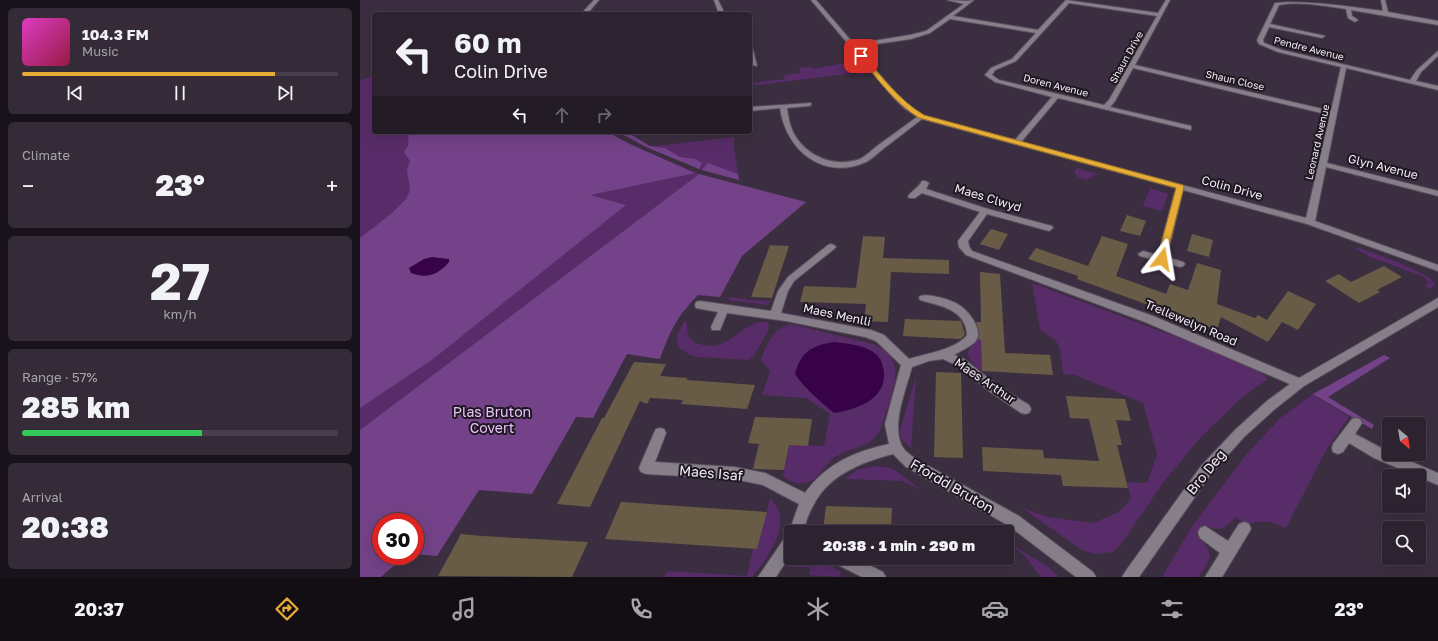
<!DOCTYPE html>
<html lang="en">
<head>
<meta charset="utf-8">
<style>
	:root { --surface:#2c2230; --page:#342a38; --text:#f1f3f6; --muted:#a6a4ab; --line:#483f4c; --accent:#e7ac37 }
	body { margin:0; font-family:"Golos Text",sans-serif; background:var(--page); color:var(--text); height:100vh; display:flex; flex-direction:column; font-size:15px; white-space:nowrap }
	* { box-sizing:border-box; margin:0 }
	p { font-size:13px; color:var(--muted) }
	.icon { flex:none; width:22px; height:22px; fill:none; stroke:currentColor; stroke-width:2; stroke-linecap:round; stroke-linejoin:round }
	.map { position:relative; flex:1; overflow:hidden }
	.sheet { display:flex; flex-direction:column; gap:8px; padding:8px; background:#18131a; width:360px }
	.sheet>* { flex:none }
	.guide { position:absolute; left:12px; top:12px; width:380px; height:122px; border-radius:4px; box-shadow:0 4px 16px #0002,0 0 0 1px var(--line); background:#2c2230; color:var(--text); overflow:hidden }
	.needle { width:26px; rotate:150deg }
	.tools { position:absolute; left:1022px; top:417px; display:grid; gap:8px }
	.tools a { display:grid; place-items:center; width:44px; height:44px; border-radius:4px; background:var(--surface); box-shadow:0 4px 16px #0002,0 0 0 1px var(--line); font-size:20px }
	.speed { position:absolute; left:12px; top:513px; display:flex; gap:8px; font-size:20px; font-weight:700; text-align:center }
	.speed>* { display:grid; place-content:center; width:52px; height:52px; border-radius:50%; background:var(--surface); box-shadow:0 4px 16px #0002,0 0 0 1px var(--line); line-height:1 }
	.speed .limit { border:6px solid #d22; background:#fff; color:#111 }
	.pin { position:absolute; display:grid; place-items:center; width:34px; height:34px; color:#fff; margin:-17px; border-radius:8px; box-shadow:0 2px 6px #0006 }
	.me { position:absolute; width:44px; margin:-22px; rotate:14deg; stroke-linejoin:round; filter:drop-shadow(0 0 3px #0008) }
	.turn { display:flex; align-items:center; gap:14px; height:84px; padding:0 16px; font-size:18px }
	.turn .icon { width:52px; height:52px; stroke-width:2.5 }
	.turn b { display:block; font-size:28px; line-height:34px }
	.lanes { display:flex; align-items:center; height:38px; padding:0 16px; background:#0003; justify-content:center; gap:20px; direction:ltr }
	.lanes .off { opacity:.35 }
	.big { font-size:30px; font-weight:800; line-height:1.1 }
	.sheet .tile { flex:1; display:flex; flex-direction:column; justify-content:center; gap:6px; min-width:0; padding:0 14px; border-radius:6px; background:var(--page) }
	.sheet .dial { align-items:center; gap:0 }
	.dial b { font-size:52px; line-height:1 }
	.song { display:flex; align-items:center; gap:12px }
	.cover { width:48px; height:48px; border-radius:6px; background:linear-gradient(135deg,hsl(310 70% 55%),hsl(340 70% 35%)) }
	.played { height:4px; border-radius:2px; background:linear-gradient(90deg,var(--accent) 80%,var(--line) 80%) }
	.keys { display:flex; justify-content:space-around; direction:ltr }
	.heat { display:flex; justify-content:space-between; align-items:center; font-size:22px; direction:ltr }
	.charge { height:6px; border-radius:3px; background:linear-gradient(90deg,#34c759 57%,var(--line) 0) }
	.trip { position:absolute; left:424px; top:525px; width:230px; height:40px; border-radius:4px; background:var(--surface); box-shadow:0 4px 16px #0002,0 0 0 1px var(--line); font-weight:800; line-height:40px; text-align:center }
	.tab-bar { display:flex; height:64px; justify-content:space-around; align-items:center; background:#120e13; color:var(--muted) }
	.tab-bar .icon { width:28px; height:28px }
	.tab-bar .selected { color:var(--accent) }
	.tab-bar b { font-size:18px; color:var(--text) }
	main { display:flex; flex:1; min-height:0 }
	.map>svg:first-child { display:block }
	.green { fill:#582c69; fill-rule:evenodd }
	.forest { fill:#744288 }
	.water { fill:#380249 }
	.building { fill:#695c46 }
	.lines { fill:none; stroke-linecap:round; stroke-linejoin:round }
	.minor-casing { stroke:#594c5d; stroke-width:2 }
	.minor { fill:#867f89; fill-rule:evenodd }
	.route { fill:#e7ac37; stroke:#967024 }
	.labels { text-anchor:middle; stroke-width:4; stroke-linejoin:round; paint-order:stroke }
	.far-street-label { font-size:10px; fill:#f4ecf8; stroke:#1e1821 }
	.street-label { font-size:12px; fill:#f4ecf8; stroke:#1e1821 }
	.near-park-label { font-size:14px; fill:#eac1fc; stroke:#1e1821 }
	.near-street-label { font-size:14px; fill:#f4ecf8; stroke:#1e1821 }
</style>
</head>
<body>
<main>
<section class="sheet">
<div class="tile">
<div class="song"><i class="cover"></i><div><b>104.3 FM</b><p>Music</p></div></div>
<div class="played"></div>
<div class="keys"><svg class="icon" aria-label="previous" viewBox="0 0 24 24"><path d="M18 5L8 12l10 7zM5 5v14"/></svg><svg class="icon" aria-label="pause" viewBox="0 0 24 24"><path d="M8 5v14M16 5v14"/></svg><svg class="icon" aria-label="next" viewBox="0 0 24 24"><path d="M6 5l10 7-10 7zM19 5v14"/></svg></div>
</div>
<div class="tile"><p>Climate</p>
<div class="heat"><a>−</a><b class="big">23°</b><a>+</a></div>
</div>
<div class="tile dial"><b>27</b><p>km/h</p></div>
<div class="tile"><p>Range · 57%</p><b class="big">285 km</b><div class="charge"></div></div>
<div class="tile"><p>Arrival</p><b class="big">20:38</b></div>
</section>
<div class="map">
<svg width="1078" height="577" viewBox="0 0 1078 577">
	<rect width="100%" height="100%" fill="#3b2e40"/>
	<path class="green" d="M489,62l6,9 6,-1 4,6 -11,-3 -104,13v-3l35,-4 -1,-4 16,-2 -1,-5 11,-1 3,2z
		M14,76v56h233l25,13 67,29 -339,256v-350z
		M374,137v11l5,32 -37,-10 -56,-23z
		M717,168l20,6 -10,6 -8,-2 -5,-6z
		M790,188l18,6 -6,17 -19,-5z
		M997,247c15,6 74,25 78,38l-5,4 -5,-3 4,-3 -5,-6 -53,-20 -15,-8z
		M672,283l155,58 70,29 11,9 -28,20 -42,41 -35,43 -42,61 -8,8 -18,2 -13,-4 -60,-42 26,9 45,6 26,-11 12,-13 -4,-17 20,1 10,-29 -14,-51 -68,-28 -12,-1c-1,-10 -2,-31 -10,-36 -5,-4 -9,-4 -13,-9z
		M370,297l20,3 21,1 -4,4 -39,-5z
		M324,321l3,2c0,10 1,18 12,21 33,10 44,-26 68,-22l2,3 -1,6 -15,26 -4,3 -51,-3 -8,-2 -12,-8 -1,-11z
		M431,324l82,20c32,14 23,38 14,65 -3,9 -5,21 -12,28 -8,10 -27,12 -38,19 -14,7 -17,27 -35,27 -8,1 -13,-2 -19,-7l6,-31 35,1 6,-32 -24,-16 -44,-3 8,-24 -9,-11c6,-16 11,-31 30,-36zM442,384l52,25 -20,4 -23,-22z
		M621,336l1,35c-6,-5 -19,-14 -12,-23 3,-5 8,-7 11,-12z
		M556,376l-5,72 -10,-10 -1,-7z
		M953,394l36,23 -24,35 -39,76c-14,-7 -25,-9 -39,-3l-11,-8c-12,14 -17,14 -34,8l-6,9c19,19 16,22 3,43h-37l31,-52 53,-70 34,-37z
		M514,466l18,2 29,22 -19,-9 -57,-2 12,-9z
		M410,498c25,24 -1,58 -18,79h-88l3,-6 80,5 6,-27h4z
		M647,542l40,24 12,11h-18l-17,-22z
		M448,559l16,4 16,8v6l-30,-2v-8h-19l12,-7z"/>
	<path class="forest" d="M49,132h198l25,13 63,28 -105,22 36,10 -193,154 -73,49v-170l31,-24 15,-15 4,-9 -3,-20 3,-9 -6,-9 4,-6z
		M258,132h9l23,14 15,2 15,9 15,2 7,4 -3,6 -53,-22z
		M348,163l30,11 1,6 -37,-10z
		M339,174l107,28 -64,54 -22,41 -22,-2c-22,23 -27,34 -38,64l-33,-5 -34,64 -17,-1 -44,77 -53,-4 -42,66 -22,-2v-32h-34v34h24l-24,21h-21v-147z
		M1024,355l6,3 -62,39 46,28 -2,4 -59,-35z"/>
	<path class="water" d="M72,257l17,2v3c-11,13 -22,17 -38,11l-2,-5 15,-9z
		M475,342c13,2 32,3 42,13 4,4 6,11 7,17 2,28 -27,37 -50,41 -13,-11 -30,-25 -39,-39 6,-23 18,-29 40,-32z"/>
	<path class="building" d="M767,215l19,6 -6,15 -20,-5z
		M631,229l17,5 -9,16 -19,-6z
		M832,234l21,6 -4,17 -22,-6z
		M503,236l22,1 -2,21 66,2v14l-58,-2 -3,50 -24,-1 2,-17 -66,-2 4,-16 52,2z
		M742,236l26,8 -12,32 50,18 4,-10 18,6 9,-27 24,7 -4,34 38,14 3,-3 9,5 21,-29 28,13 -18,26 -16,-8 -14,20 -47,-25 -4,13 -140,-51 1,-3 -50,-17 8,-11 52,18z
		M410,245l19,1 -17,52 -21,-1z
		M1024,266l18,11 -25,13 3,2 -21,11 -34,-22 14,-7 12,8z
		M620,272l20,2 5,79 45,2 3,20 -71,-4 -1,-31 -3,-1 1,-7 -3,-10h5z
		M545,319l56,2 4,13 -4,5 -58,-3z
		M274,362l32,2 -6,12 27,2v2l68,5 -8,24 -66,-5 2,-4 -33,-2 -3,6 -7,-3 -50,106 -33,-3 45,-86h2z
		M576,372l25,1 2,85 -29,-1z
		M706,396l59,3 6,22 -15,-1 6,25h-5l11,43 -65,-2 -2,-11 -78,-4 -1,-24 61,3 1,8 55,3 -10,-42 -19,-1z
		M395,417l57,2 -4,27 -19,-1 -5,25 -31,-1 6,-25 -11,-1z
		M261,502l146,10 -10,37 -152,-10z
		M466,506l66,2 -1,24h-68z
		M543,527l72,3v2h-72z
		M101,534l21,2 106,6 -16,35 -134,-1z
		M542,558h74v3z"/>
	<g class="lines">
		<g class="minor-casing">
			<path id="minor" d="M234,0h5l-12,14h-6z
				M354,0h4l7,14h-6z
				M451,0h5l38,44 56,-9 16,-4 38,-27 -17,-4 20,1 7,-1 -21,16 85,14 28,-30 92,13 8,-13h4l-35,65 196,46 10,-44 -63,-15 -19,-8 -2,-4 18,-37c29,-3 78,4 108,8l-2,-11h4l3,12 50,9v4l-87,-15 1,6 6,4 -3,2 -7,-4 -2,-9c-22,-3 -45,-8 -67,-4l-9,19 55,12 -3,2 -53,-11 -6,13 1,3 18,7 128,30 7,-10 21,-19v5l-17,16 -5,9 22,5v4l-92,-22 -19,95 111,28v5l-112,-29 -11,54 123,44v6l-131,-47 -124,-34 -16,67 16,5 2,2 -2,2 -3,1 -40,-11 -2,-2 5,-3 15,4 18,-67 -254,-69c-13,10 -26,20 -39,30 -5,4 -11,10 -17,13 -42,19 -80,-11 -86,-54l-30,3v-4l61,-4v2l-2,1 -22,2c1,9 3,18 7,26 13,23 41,34 66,25 6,-3 12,-9 17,-13 13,-9 26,-19 40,-29l-13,-9 -10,-10zM709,3l88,13 -48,84 -5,5 -105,-25 -7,-5 3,-5 21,-9zM590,19l86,14 -24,26 -21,9 -6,7 10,7 57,15 -37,43 -92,-24 -15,-10 -10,-10 -42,-49 55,-8 19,-6zM773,68l197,47 -24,103 -285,-76 37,-44 133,32v-4l-81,-19 5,-6z
				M313,12h2l2,1 -6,1z
				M390,48l3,2 4,16 -5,-1 -2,-6z
				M562,181h3l4,2 -3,6 62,20 64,17 1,2 -4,3 -62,-17 -19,27 1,5 3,5 181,65 146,62 139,-80v9l-134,79 -29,23 -31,28 -33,37 -72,103h-17l3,-5 76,-106 35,-37 31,-28 23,-17 -145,-62 -179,-67 -7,-8 -1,-6 22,-29 -58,-19 -7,5h-6l-1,-2c5,-6 9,-7 14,-15z
				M471,244l3,1 2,2 -2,2 -40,32 -6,10 -7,22 90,17 13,5 25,24c16,-5 48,-10 58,-24 -1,-26 -27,-29 -47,-35l-1,-2 1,-2c8,-3 32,4 39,9 9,5 26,26 16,37 -5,5 -15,9 -21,13l10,4 33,26 32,20 2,4 -2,4 -4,1 -4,-1 -32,-22 -33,-26 -13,-6 -14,2 -17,6c-6,23 -21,57 -10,79 3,6 9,9 14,13l103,57 74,56 3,5h-20l-67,-51 -103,-59 -13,-13c-31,8 -65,21 -80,52 -5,8 -7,17 -10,26h-12v22l-15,23h-18l28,-41 4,-2 -1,-2 10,-28 -36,-19 -29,-6 -88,-5 -5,-2 -2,-4 15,-35 2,-4 4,-1 4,1 2,4 -11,29 79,5 31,6 40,20c21,-29 50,-42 84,-49l-4,-20 16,-59 -25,-24 -11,-4 -79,-16 -59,-8 -7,17h-8l-1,-3 7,-15 -22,-4 -1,-3 1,-3 4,-1 71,10 7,-20 10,-14 40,-32z
				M996,418l4,1 2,4 -7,11 34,18v2h4l45,19v12l-64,-27 -25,-15 -6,9 -5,2 -5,-2 -1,-4 1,-4 19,-25z
				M884,522l5,2 2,5 -29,48h-17l15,-24 -20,-15 -2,-5 2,-5 5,-2 23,15 11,-17z
				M472,558h23l28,14 3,5h-24l-28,-14z"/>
		</g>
		<use href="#minor" class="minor"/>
	</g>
	<path class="route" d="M500,55h3c19,22 36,45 61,60l259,70 1,2 -19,74 -3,1 -5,-3 19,-71 -257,-70c-25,-16 -41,-38 -59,-61z"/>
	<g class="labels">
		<g class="far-street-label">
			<text transform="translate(949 48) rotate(14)" y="4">Pendre Avenue</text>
			<text transform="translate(766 57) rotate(-61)" y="4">Shaun Drive</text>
			<text transform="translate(875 80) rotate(13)" y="4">Shaun Close</text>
			<text transform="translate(696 85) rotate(14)" y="4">Doren Avenue</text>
			<text transform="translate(957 142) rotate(-77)" y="4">Leonard Avenue</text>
		</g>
		<g class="street-label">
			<text transform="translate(1023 167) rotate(14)" y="4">Glyn Avenue</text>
			<text transform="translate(872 188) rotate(15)" y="4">Colin Drive</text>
			<text transform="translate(628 198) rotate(17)" y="4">Maes Clwyd</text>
			<text transform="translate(477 315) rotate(12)" y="4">Maes Menlli</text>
			<text transform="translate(831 323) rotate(23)" y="4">Trellewelyn Road</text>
			<text transform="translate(625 381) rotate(34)" y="4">Maes Arthur</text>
		</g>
		<g class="near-park-label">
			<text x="132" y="417">Plas Bruton<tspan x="132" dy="16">Covert</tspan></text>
		</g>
		<g class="near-street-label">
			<text transform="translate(846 472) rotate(-51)" y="5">Bro Deg</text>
			<text transform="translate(351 473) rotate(5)" y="5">Maes Isaf</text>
			<text transform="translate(592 486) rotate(30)" y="5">Ffordd Bruton</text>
		</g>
	</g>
</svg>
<div class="tools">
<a><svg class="needle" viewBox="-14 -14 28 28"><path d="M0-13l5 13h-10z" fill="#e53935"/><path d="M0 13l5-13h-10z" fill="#a6a4ab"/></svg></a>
<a><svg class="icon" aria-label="sound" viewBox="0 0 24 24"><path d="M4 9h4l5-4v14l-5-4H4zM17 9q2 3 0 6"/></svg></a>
<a><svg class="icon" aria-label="search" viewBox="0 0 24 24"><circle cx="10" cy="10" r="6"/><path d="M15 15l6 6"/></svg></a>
</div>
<div class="speed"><div class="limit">30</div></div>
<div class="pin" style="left:501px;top:56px;background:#d93025"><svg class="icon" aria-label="arrive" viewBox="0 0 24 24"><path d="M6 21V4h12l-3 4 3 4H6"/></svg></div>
<svg class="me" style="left:802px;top:259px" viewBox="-20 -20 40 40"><path d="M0-17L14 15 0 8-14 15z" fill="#e7ac37" stroke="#fff" stroke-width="4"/></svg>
<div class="trip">20:38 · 1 min · 290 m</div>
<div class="guide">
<div class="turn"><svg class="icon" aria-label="left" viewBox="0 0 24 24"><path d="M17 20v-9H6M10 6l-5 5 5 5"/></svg><div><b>60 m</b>Colin Drive</div></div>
<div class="lanes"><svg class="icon" aria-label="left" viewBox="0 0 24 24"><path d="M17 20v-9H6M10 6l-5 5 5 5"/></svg><svg class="icon off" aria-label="ahead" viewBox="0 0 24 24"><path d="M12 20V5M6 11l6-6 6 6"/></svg><svg class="icon off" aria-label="right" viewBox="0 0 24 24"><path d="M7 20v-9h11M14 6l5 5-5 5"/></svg></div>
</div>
</div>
</main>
<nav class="tab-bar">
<b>20:37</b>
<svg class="icon selected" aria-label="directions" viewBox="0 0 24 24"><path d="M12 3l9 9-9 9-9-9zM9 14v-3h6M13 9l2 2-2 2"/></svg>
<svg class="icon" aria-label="music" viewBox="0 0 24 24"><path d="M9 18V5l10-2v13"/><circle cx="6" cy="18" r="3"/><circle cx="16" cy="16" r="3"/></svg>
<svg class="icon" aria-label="phone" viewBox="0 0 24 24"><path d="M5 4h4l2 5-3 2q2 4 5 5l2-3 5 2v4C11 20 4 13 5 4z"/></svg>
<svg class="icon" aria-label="climate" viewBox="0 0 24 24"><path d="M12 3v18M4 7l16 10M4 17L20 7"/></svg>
<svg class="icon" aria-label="car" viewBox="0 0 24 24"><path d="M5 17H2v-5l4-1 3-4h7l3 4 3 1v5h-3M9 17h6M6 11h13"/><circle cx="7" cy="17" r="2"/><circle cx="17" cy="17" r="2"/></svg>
<svg class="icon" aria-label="filters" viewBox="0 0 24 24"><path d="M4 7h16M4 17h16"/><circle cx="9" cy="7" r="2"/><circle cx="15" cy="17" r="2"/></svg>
<b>23°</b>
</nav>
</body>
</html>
